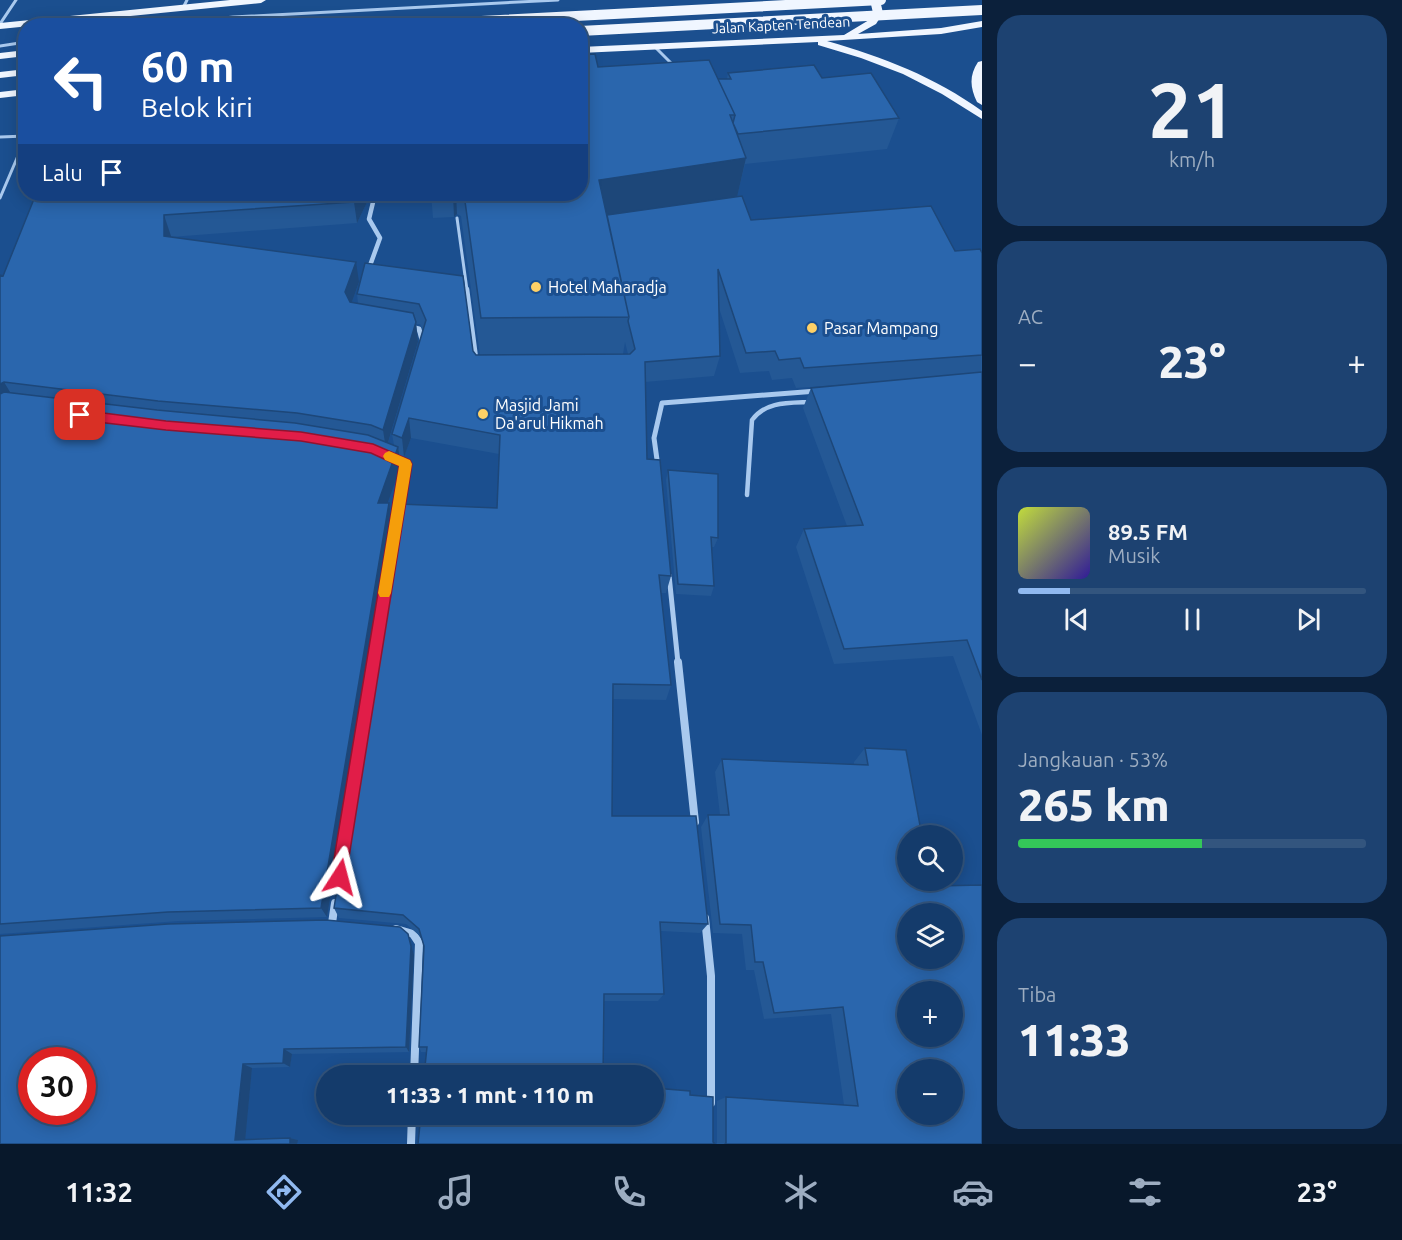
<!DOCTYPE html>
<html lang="id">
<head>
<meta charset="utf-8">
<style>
	:root { --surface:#143b6b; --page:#1d4271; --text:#f1f3f6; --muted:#9dadc1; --line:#33557e; --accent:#90b9f0 }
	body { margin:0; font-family:Ubuntu,sans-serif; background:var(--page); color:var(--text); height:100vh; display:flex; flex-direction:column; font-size:22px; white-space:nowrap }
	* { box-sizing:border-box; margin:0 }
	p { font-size:20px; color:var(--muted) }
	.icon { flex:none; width:33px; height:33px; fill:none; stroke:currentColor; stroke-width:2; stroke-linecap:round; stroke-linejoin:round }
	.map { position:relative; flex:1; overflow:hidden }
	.drawer { display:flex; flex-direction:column; gap:15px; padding:15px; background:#0b203b; width:420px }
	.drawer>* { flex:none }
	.top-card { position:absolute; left:18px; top:18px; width:570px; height:183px; border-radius:24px; box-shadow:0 3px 15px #0003,0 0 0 2px var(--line); background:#1a4fa0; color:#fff; overflow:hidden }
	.tools { position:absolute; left:897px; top:825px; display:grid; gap:12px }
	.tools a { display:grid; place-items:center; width:66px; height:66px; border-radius:50%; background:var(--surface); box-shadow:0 3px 15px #0003,0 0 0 2px var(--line); font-size:30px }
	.speed { position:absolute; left:18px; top:1047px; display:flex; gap:12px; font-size:30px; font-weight:700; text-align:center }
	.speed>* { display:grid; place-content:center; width:78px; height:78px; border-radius:50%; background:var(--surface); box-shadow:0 3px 15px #0003,0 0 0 2px var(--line); line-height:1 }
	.speed .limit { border:9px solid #d22; background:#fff; color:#111 }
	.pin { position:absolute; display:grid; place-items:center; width:51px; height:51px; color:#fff; margin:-26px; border-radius:12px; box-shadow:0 3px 9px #0006 }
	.me { position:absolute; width:66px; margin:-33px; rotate:9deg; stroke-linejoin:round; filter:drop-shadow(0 0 4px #0008) }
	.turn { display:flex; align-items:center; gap:21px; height:126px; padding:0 24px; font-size:27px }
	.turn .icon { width:78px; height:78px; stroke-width:2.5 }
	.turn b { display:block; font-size:42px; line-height:51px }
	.then { display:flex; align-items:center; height:57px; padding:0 24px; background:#0003; gap:12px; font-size:22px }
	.big { font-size:45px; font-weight:800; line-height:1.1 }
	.drawer .card { flex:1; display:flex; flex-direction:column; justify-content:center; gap:9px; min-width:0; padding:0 21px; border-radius:24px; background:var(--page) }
	.drawer .dial { align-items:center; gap:0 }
	.dial b { font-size:78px; line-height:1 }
	.song { display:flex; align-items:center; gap:18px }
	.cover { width:72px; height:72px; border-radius:9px; background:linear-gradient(135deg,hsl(70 70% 55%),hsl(250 70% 35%)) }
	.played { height:6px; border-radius:3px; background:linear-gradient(90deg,var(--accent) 15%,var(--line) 15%) }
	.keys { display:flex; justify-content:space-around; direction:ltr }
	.heat { display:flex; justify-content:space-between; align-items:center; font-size:33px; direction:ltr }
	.charge { height:9px; border-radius:4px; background:linear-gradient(90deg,#34c759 53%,var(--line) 0) }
	.trip { position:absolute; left:316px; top:1065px; width:348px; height:60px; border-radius:30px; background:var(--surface); box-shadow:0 3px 15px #0003,0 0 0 2px var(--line); font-weight:800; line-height:60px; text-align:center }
	.menu { display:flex; height:96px; justify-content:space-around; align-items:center; background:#08182b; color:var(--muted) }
	.menu .icon { width:42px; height:42px }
	.menu .selected { color:var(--accent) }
	.menu b { font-size:27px; color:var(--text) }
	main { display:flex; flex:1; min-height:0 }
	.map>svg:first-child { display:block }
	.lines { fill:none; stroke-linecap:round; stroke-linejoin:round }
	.service-far1 { stroke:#a9c9ee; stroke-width:3 }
	.service { stroke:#a9c9ee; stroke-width:4.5 }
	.minor-far2 { stroke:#a9c9ee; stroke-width:4.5 }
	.minor-far1 { stroke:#a9c9ee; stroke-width:5 }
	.minor { stroke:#a9c9ee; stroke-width:8 }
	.primary { fill:#f0f6ff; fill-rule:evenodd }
	.primary-bridge { stroke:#f0f6ff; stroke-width:10 }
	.wall { fill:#245895; fill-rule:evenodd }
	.shaded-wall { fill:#1d4779 }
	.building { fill:#2a66ad; stroke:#1d4779; stroke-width:1.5; fill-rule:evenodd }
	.route { fill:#e11d48; stroke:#92132f; stroke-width:1.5 }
	.slow { fill:#f59e0b }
	.poi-dot { fill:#ffd166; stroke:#1b4f8f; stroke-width:2 }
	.labels { text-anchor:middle; stroke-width:6; stroke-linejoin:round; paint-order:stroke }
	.far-street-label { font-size:14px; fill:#fff; stroke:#1b4f8f }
	.poi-label { font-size:16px; fill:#fff; stroke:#1b4f8f; text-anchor:start }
</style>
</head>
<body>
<main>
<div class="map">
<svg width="982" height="1144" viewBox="0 0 982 1144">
	<rect width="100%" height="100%" fill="#1b4f8f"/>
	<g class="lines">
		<path class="service-far1" d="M184,6l3,-6
			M0,24l16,-24
			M158,26l75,-9 325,-17
			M0,46l26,-4
			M654,46l20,20
			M0,137l26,-1
			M0,198l26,-61
			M457,218l10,72"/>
		<path class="service" d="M467,289l9,69
			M747,495l5,-75c14,-19 37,-17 59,-18"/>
		<path class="minor-far2" d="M368,271l12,-33 -11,-19 6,-25"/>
		<path class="minor-far1" d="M411,327l8,2 4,14
			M658,467l-4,-29 8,-35 155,-12
			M669,575l9,88
			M377,641l29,-178 -13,-5"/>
		<path class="minor" d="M678,662l17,160
			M705,918l6,58v127
			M332,923l3,-20
			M396,929l17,5 6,9 -5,133
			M411,1144l1,-30"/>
		<path class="primary" d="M230,0h36l-5,3 -261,26v-6z
			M870,0h10l3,13 -7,11 -18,10 83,-6 41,-7v6l-41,7 -114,7c56,16 108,36 155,70v8l-40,-25 -39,-20 -42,-16 -43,-13v-3l-238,11v-6l264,-12 25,-15 4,-7z
			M26,50v6l-26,3v-6z
			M982,61v44l-5,-3c-7,-15 -8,-26 1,-40z
			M26,69v6l-26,3v-6z
			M26,89v6l-26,3v-6z"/>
		<path class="primary-bridge" d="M385,26l496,-26
			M580,31l402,-21"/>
	</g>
	<path class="wall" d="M598,67l120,12h9l1,-6 94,5 77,40 -12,31 -142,15 -8,32 14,24 204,31 27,2v482l-29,-79 -119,8 -38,-117 8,-18 43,-3 -44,-118 8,-20 55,-5 -70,5 -4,-10 -20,2 -3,-9 -29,2 -21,-65 1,48 -6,20 -69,6 2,77 24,117 -5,17h-5l10,92 -5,15 -53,-1 -1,117 96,108 -8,9 -39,-2 3,63 -6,7h-54l-177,51h-6l-2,-5 5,-101 -3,-9 -15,-13 -67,-6 -5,-10 163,-400 2,-54 -88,-16 -7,19 -5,-2 2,11 -14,37 5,19 -65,395 -148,4 -179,13v-659l3,1 33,-82h335l-14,29 -186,14 188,45 -7,20 6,1 -1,-9 106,-18 10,75 3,4h4l-19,-139 -4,-2 -3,3 -21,1 -2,-24h149zM416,324h4l3,6 -31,104 2,11 -6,-2 30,-101zM625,342l3,12h-5z
		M668,470l50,68 -4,9h-3l3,39 -3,10 -35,-2 -10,-114z
		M865,748l43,88 28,50 46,258h-265v-43l9,-4 118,8 -13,-91 -67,5 -10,-49h-8l-4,-36 -29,-1 -12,-106 7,-12h12l-5,-43 7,-13 132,5v-2z
		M408,934l6,21 -5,97 -117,2 -2,13 -38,1 -7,71 45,-1 8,2 -298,4z"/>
	<path class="shaded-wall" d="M746,158l-12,52 -130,5 -5,-35z
		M359,194h12l-14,29 -3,-21z
		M453,194h3l1,20 -3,3z
		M164,215l7,21v21l-7,-21z
		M356,262l3,20 -11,31 -3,-21z
		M416,322l2,20 -32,107 -3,-19z
		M4,382l12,20 -16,6v-24z
		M409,418l2,20 -7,19 -2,-19z
		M398,447l3,19 -20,55 -3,-18z
		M389,503l3,19 -65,395 -6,-9z
		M408,934l6,21 -5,97 -3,-5z
		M284,1049l8,5 -2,13 -7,-4z
		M243,1064l9,4 -7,74 -10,-2z
		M290,1138l8,2 -1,4h-7z"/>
	<path class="building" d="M595,54l3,13 111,-7 26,55h-5l16,43 -147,22 30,137 -148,1 -17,-124h116v-139z
		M814,65l8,13 49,-5 28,45 -161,16 -5,-11 2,-8 -17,-36h13l-3,-6z
		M36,194h323l-5,8 -190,13v21l192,26 -11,30 5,10 63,11 3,9 -33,108 -12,-5 -74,-12 -139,-12 -154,-19 -4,2v-109l3,1z
		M742,196l9,24 180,-14 24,45 25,-2 2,4v102l-178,13 -4,-10 -21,2 -4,-9 -29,2 -28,-84 2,87 -75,6 2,97 13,1 11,116 -12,-1 12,110 -58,-1 -1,132h84l12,108 -48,-2 4,72h-60l-1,82h-179l3,-29h-8l5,-101 -5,-17 -16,-14 -69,-7 65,-404 98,4 3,-73 -91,-17 -7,20 -10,-4 34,-114 -7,-16 -62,-10 8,-31 98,13 10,75 3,4 154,-1 5,-5 -7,-28 1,-4 -22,-102z
		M982,372v308l-15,-40 -123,9 -40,-120 59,-4 -52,-137z
		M4,392l153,18 138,13 73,12 30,12 -20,56h11l-68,405 -153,4 -168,12v-530z
		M668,470l50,4v64l-7,-1 3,49 -36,-2z
		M865,748l41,2 16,86h-14v44h27l1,6 46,-1v259h-257l1,-1v-46l132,9 -15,-99 -69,6 -11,-51h-8l-4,-37 -31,-1 -12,-109h21l-7,-56 146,6zM908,914h44v44h-44zM908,992h44v44h-44zM908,1070h44v44h-44z
		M326,920l74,7 8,7 3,12 -5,101 -122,2 -1,14 -40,1 -8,76 55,-2v6h-290v-208l168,-12zM32,1060h50v52h-50z
		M654,1088l36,3v4l23,2v45l2,2h-297l3,-30h233z"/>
	<path class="route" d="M80,410l86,11 135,11 72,12 37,16 2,4 -67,418 -5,3 -6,-3 -3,-5 68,-411 -28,-13 -70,-12 -135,-11 -86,-10 -6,-5z"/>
	<path class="slow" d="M389,451l21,9 2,4 -21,129 -2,4h-9l-2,-4 21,-127 -14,-6 -2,-4 2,-3z"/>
	<g class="poi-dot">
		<circle cx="536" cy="287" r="6"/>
		<circle cx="812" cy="328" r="6"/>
		<circle cx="483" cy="414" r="6"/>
	</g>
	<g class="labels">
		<g class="far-street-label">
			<text transform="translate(781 25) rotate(-3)" y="5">Jalan Kapten Tendean</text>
		</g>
		<g class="poi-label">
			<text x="548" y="293">Hotel Maharadja</text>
			<text x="824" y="334">Pasar Mampang</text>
			<text x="495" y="411">Masjid Jami<tspan x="495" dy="18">Da'arul Hikmah</tspan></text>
		</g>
	</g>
</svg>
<div class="tools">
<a><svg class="icon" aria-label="search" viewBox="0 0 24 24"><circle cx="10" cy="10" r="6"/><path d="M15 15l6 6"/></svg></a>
<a><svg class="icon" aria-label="layers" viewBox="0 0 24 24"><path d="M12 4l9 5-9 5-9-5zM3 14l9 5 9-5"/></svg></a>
<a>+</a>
<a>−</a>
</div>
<div class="speed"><div class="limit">30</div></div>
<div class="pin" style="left:80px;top:415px;background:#d93025"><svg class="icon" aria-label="arrive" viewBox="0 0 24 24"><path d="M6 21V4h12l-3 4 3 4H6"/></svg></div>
<svg class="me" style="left:340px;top:877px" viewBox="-20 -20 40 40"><path d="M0-17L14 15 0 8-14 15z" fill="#e11d48" stroke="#fff" stroke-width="4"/></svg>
<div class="trip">11:33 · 1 mnt · 110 m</div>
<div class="top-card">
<div class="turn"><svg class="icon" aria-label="left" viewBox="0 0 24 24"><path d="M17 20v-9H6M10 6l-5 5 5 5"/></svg><div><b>60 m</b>Belok kiri</div></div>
<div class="then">Lalu<svg class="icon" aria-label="arrive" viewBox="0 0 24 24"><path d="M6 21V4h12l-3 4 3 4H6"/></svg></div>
</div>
</div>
<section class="drawer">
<div class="card dial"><b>21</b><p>km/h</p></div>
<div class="card"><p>AC</p>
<div class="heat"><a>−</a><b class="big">23°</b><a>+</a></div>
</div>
<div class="card">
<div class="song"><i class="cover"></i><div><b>89.5 FM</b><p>Musik</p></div></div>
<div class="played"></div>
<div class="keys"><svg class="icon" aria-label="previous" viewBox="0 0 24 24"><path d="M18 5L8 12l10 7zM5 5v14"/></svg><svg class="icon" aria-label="pause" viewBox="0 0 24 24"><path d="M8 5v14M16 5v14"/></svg><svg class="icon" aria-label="next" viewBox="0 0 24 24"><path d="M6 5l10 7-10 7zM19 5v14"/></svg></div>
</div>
<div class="card"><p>Jangkauan · 53%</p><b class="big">265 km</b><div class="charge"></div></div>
<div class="card"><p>Tiba</p><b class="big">11:33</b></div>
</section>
</main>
<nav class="menu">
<b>11:32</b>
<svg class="icon selected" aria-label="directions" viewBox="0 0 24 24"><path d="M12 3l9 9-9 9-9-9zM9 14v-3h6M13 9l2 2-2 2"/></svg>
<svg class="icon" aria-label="music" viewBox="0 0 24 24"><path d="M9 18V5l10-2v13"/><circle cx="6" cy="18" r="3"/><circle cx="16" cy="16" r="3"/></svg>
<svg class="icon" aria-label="phone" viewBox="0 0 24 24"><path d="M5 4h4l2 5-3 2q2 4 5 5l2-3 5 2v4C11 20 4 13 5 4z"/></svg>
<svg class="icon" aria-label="climate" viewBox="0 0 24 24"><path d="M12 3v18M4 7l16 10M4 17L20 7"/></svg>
<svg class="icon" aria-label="car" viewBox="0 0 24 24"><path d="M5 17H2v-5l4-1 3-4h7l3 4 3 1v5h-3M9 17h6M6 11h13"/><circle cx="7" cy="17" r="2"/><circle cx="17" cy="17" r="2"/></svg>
<svg class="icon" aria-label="filters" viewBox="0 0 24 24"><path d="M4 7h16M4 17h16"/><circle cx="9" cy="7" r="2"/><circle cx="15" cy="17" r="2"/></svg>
<b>23°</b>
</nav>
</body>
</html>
